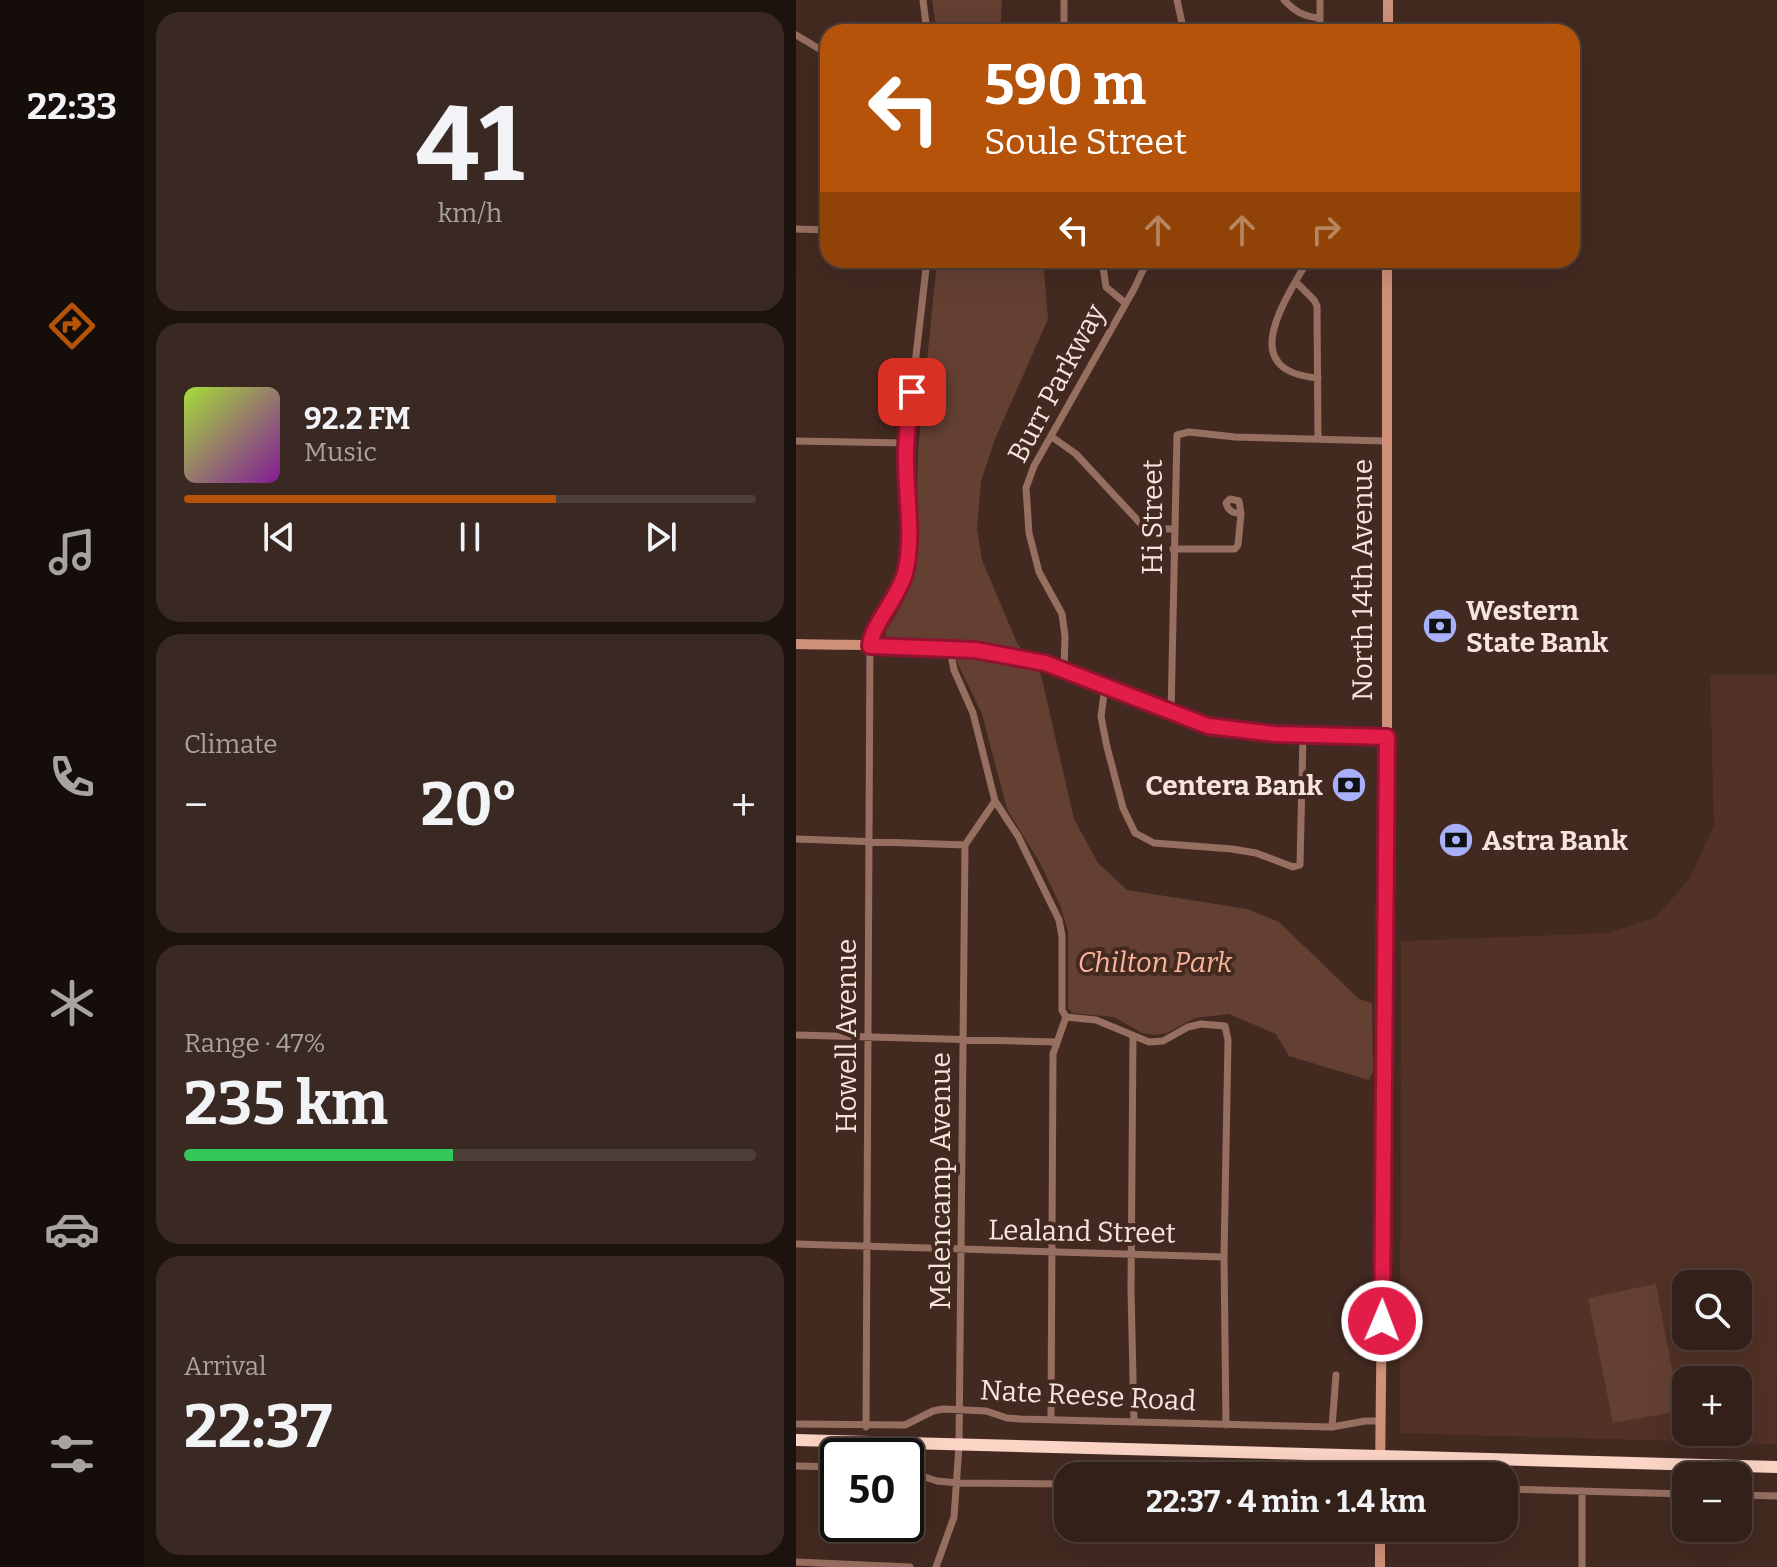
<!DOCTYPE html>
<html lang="en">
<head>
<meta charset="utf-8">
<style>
	:root { --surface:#322019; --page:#3a2822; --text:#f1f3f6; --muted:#a8a3a2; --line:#4d3e38; --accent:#b45309 }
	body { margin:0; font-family:Bitter,serif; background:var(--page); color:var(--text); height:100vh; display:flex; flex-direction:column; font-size:30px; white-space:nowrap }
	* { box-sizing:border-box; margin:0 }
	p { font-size:26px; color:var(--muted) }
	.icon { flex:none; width:44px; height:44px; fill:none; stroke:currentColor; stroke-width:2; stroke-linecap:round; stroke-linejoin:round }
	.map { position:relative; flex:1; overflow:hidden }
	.side { display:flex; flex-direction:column; gap:12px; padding:12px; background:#1c120e; width:652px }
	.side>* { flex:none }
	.hud { position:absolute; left:24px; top:24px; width:760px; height:244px; border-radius:24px; box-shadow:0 8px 32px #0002,0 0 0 2px var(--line); background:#b45309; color:#fff; overflow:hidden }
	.buttons { position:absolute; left:876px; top:1270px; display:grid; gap:16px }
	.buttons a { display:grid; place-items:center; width:80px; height:80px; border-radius:16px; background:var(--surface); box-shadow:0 8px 32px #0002,0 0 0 2px var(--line); font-size:40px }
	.speed { position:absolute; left:24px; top:1438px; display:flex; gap:16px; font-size:40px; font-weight:700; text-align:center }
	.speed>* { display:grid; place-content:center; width:104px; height:104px; border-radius:50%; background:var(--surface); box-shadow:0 8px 32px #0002,0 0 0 2px var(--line); line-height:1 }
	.speed .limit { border:4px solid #111; border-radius:12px; background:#fff; color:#111 }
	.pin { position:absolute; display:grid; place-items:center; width:68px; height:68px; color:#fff; margin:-34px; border-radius:16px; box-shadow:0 4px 12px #0006 }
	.me { position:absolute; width:88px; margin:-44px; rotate:1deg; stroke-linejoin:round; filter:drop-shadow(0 0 6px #0008) }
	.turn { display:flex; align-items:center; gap:28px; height:168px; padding:0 32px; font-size:36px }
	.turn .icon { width:104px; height:104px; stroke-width:2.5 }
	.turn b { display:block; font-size:56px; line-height:68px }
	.lanes { display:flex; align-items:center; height:76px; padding:0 32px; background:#0003; justify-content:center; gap:40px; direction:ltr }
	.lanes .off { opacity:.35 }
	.big { font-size:60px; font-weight:700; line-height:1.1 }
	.side .tile { flex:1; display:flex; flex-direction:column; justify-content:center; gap:12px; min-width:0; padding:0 28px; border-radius:24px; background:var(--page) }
	.side .dial { align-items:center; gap:0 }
	.dial b { font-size:104px; line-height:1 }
	.song { display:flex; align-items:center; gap:24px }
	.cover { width:96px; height:96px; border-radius:12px; background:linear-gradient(135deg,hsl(80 70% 55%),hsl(290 70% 35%)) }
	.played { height:8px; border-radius:4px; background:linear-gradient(90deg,var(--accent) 65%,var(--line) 65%) }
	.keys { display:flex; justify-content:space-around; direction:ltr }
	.heat { display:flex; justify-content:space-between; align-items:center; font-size:44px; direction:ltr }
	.charge { height:12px; border-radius:6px; background:linear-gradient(90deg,#34c759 47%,var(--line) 0) }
	.trip { position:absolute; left:258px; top:1462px; width:464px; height:80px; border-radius:24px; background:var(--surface); box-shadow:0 8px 32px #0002,0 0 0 2px var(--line); font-weight:700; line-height:80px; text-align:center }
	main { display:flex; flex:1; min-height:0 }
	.tabs { display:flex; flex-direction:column; width:144px; justify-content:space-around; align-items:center; background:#140d0a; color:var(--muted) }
	.tabs .icon { width:56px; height:56px }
	.tabs .selected { color:var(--accent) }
	.tabs b { font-size:36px; color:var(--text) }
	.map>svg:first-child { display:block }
	.built { fill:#523126; fill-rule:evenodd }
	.green { fill:#644033 }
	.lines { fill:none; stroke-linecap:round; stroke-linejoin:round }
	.street { stroke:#976f61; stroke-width:7 }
	.secondary { stroke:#d0917a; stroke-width:10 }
	.highway { stroke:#fcd4c6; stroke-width:12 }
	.route-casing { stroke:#92132f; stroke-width:20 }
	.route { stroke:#e11d48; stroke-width:14 }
	.labels { text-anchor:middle; stroke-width:8; stroke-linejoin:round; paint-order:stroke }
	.street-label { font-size:28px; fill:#f6e4de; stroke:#432a21 }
	.poi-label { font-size:28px; font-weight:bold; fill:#f6e4de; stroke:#432a21; text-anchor:start }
	.park-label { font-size:28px; font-style:italic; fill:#fcb39a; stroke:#432a21 }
</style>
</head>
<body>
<main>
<nav class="tabs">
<b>22:33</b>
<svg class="icon selected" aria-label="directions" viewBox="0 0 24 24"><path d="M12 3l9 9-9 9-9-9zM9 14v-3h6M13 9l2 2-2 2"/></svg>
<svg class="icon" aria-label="music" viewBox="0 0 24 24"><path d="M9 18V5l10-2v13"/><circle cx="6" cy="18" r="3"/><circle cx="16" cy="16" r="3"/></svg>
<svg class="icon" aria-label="phone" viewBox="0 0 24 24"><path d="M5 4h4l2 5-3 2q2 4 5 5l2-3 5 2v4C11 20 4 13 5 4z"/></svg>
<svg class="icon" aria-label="climate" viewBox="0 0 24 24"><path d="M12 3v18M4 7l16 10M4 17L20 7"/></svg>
<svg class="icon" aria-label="car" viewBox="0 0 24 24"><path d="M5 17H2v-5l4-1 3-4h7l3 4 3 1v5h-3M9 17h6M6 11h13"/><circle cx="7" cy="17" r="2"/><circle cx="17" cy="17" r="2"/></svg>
<svg class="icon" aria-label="filters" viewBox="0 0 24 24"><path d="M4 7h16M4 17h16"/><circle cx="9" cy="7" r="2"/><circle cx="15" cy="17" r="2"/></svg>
</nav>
<section class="side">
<div class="tile dial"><b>41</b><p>km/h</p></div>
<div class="tile">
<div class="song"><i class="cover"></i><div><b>92.2 FM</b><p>Music</p></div></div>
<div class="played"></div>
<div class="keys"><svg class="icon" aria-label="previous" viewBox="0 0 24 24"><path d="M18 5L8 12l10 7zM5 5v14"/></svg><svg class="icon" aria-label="pause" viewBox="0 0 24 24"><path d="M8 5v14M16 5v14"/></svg><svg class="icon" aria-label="next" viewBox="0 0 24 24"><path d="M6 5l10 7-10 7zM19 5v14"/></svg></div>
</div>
<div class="tile"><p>Climate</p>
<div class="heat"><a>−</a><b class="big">20°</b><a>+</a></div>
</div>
<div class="tile"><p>Range · 47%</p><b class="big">235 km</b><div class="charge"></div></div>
<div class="tile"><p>Arrival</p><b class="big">22:37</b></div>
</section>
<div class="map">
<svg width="981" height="1567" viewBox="0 0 981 1567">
	<rect width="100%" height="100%" fill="#432a21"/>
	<path class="built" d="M914,674l67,1v769l-377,-11 1,-492 207,-8 48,-16 34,-39 24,-53zM890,1284h52v52h-52zM890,1380h52v52h-52z"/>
	<path class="green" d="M136,0h70l-2,32h-63z
		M141,260h106l5,59 -53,120 -14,42 -4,48 5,31 35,83 24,32 33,144 24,44 29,27 120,19 32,13 80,77 13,4 1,69 -4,8 -80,-24 -13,-22 -47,-20 -34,4 -28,15 -12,2 -13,-2 -28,-16 -42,-4 -4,-5v-77l-8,-26 -20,-42 -33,-54 -25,-95 -35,-73 -61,-1 -1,-9c16,-21 26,-43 31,-69l2,-111z
		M860,1284l24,127 -67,12 -25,-125z"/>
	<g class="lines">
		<path class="street" d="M127,0l4,32
			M381,0l7,32
			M488,0c10,11 20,17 36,18
			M524,0v32
			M268,32v-32
			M0,35l32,19
			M0,229l32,1
			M306,260l4,27 18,15
			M512,260c-23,41 -73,111 10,118
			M500,282l18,18 3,6 1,133
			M256,437l24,17 65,70 18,5h14
			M0,441l110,2
			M434,499l9,2 2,13c-8,-1 -13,-3 -15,-11z
			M377,549h62l3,-4 3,-31
			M154,649l4,21 19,43 22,88 23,35 41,84 3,16v74l4,7 30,3 53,22 14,-1 25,-14 13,-3 24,2 3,14 -4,217 2,168
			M268,669l1,-33 -3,-22 -23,-42 -10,-39 -3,-45 8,-22 100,-177 9,-19 2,-10
			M309,686l-4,31 6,30 16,61 12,25 19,10 78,6 24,4 37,14 7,-2 3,-130
			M375,714l6,-279 12,-3 46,5 151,4
			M0,839l169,6
			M0,1035l260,7
			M337,1036l-2,254 3,132
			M0,1244l428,13
			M255,1419l2,-365 13,-37
			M0,1424l109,1 28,-14 10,-2 43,2 21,7 13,1 312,8 33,-6h16
			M70,1427l4,-786 26,-45 9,-22 3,-20 -2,-111 21,-183
			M536,1427l4,-52
			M0,1466l42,1
			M110,1471l31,10 21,2 110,1
			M708,1489l182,5
			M942,1495l39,1
			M0,1562l114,5
			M140,1567l18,-50 5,-71 6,-601 30,-44
			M786,1567v-76"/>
		<path class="secondary" d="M592,32v-32
			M0,644c82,2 169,-2 249,19 55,15 104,47 159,62 55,15 125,11 183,12
			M584,1476l7,-643v-573
			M584,1567v-39"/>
		<path class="highway" d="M0,1440l981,27"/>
	</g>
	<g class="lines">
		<g class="route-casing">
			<path id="route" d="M116,392c-3,23 -7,46 -6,69 0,36 8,77 -1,112 -6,24 -34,53 -35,73l105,4 70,13 163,63 66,8 113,3 -5,584"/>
		</g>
		<use href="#route" class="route"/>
	</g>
	<defs>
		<g id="bank-disc" transform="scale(1.8)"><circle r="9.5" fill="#a8b0fc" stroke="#432a21"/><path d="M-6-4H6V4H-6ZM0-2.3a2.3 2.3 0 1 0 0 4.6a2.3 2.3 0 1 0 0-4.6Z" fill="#111"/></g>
	</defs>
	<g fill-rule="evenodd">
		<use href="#bank-disc" x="644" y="626"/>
		<use href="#bank-disc" x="553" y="785"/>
		<use href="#bank-disc" x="660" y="840"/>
	</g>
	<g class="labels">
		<g class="street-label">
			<text transform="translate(260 383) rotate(-62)" y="10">Burr Parkway</text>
			<text transform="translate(356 517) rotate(-90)" y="10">Hi Street</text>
			<text transform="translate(566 580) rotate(-90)" y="10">North 14th Avenue</text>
			<text transform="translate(50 1036) rotate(-90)" y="10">Howell Avenue</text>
			<text transform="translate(144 1181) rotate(-90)" y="10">Melencamp Avenue</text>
			<text transform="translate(286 1231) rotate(1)" y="10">Lealand Street</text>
			<text transform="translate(292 1395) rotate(3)" y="10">Nate Reese Road</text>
		</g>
		<g class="poi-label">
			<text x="670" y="620">Western<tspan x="670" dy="32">State Bank</tspan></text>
			<text x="527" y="795" text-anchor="end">Centera Bank</text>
			<text x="686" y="850">Astra Bank</text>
		</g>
		<g class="park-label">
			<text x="359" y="972">Chilton Park</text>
		</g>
	</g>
</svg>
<div class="buttons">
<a><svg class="icon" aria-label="search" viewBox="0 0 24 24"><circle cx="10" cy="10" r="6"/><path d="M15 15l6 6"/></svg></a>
<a>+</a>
<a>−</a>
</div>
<div class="speed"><div class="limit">50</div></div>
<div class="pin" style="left:116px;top:392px;background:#d93025"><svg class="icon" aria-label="arrive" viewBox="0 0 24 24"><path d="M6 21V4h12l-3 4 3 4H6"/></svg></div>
<svg class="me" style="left:586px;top:1321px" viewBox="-20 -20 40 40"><circle r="17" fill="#e11d48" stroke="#fff" stroke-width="3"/><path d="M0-11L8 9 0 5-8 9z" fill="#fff"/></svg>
<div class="trip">22:37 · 4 min · 1.4 km</div>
<div class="hud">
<div class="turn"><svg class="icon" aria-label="left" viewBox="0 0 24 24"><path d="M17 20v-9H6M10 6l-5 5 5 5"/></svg><div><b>590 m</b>Soule Street</div></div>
<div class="lanes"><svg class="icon" aria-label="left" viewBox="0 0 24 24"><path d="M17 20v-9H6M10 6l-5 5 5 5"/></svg><svg class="icon off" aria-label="ahead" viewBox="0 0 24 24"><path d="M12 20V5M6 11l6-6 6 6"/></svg><svg class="icon off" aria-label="ahead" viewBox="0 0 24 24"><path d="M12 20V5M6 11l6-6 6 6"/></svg><svg class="icon off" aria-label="right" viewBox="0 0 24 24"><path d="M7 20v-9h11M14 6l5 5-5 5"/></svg></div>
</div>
</div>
</main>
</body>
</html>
